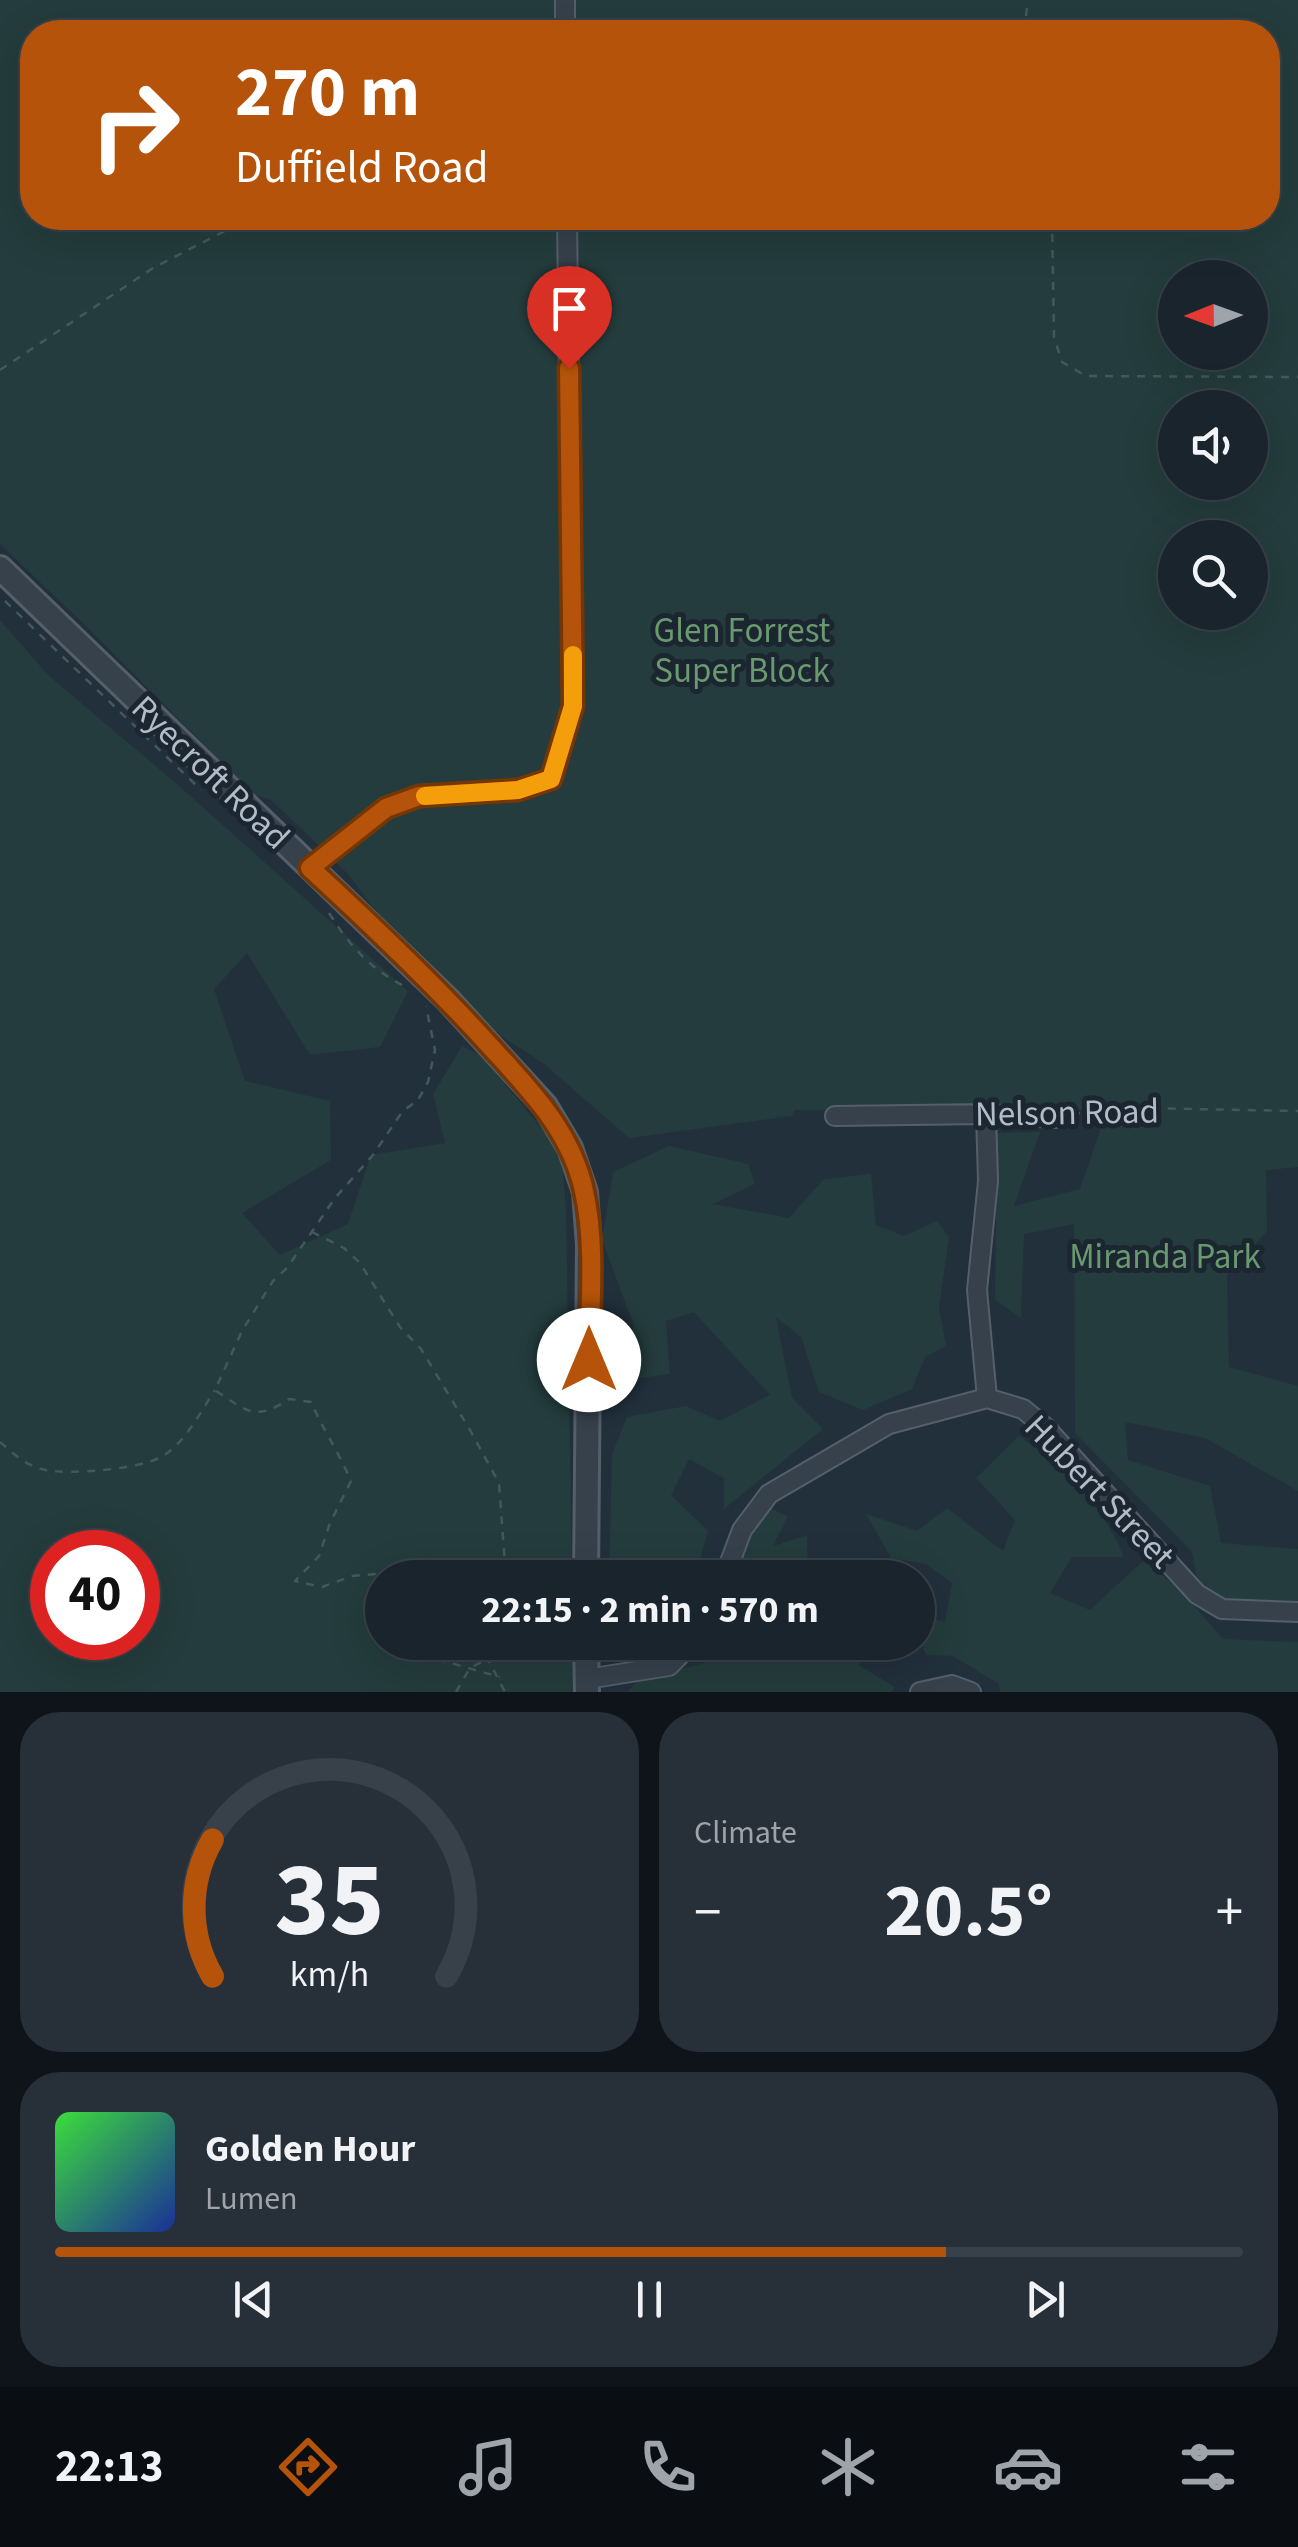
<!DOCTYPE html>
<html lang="en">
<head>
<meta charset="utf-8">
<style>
	:root { --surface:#1a242d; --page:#273039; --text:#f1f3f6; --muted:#9fa4aa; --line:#384149; --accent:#b45309 }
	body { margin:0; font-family:"Source Sans 3",sans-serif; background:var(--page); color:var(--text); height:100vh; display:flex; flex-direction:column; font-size:38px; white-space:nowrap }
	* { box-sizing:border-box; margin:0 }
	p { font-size:32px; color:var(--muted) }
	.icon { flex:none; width:55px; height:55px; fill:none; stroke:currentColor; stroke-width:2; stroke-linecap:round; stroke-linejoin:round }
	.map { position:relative; height:1692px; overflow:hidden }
	.details { display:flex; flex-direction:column; gap:20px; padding:20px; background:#0e1419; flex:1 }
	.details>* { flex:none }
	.banner { position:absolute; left:20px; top:20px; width:1260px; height:210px; border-radius:40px; box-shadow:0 10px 40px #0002,0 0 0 2px var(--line); background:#b45309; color:#fff; overflow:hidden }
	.needle { width:65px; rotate:269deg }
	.tools { position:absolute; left:1158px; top:260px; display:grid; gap:20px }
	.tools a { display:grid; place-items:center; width:110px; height:110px; border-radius:50%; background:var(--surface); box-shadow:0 10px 40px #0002,0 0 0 2px var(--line); font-size:50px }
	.speed { position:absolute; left:30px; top:1530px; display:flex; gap:20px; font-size:50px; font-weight:700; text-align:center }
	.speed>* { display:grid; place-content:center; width:130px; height:130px; border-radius:50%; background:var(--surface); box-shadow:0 10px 40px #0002,0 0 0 2px var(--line); line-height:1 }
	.speed .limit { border:15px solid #d22; background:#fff; color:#111 }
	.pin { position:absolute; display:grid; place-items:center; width:85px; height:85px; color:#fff; margin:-102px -42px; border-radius:50% 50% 50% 0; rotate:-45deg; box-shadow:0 0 10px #0007 }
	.pin .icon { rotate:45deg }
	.me { position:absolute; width:110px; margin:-55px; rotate:0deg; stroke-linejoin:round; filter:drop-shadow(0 0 8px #0008) }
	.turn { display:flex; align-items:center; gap:35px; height:210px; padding:0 50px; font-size:45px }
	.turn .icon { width:130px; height:130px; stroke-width:2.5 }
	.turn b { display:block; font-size:70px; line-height:85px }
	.big { font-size:75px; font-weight:700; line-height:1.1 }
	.details .tile { flex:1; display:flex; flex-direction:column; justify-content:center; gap:15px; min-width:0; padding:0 35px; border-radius:40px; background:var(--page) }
	.details .dial { align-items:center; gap:0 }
	.dial svg { height:260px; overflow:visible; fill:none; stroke:var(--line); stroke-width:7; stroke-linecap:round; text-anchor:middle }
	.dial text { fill:var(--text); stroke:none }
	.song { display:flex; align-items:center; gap:30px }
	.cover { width:120px; height:120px; border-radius:15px; background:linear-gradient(135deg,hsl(120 70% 55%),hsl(230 70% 35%)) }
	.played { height:10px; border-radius:5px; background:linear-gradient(90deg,var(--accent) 75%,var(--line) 75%) }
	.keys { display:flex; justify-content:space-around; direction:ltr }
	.heat { display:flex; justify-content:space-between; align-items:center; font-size:55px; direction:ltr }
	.details .tiles { flex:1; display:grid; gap:20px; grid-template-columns:1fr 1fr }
	.tile:last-child { grid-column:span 2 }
	.trip { position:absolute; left:365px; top:1560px; width:570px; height:100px; border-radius:50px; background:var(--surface); box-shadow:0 10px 40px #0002,0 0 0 2px var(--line); font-weight:700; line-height:100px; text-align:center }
	.dock { display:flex; height:160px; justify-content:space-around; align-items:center; background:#0a0e12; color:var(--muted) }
	.dock .icon { width:70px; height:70px }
	.dock .current { color:var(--accent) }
	.dock b { font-size:45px; color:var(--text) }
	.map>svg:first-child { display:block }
	.green { fill:#243c3d; fill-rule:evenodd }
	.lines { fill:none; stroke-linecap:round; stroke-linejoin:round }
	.minor-casing { stroke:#545f6a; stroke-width:22 }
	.tertiary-casing { stroke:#545f6a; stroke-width:28 }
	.path { stroke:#42595a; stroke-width:2.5; stroke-dasharray:8 8; stroke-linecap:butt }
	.minor { stroke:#36414c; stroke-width:18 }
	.tertiary { stroke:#36414c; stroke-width:22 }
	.route-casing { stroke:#753606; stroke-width:25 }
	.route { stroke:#b45309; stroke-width:18 }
	.slow { stroke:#f59e0b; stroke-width:18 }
	.labels { text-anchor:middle; stroke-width:10; stroke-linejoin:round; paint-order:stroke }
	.park-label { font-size:35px; fill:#68996f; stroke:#1b2631 }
	.street-label { font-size:35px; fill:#b2bcc8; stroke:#1b2631 }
</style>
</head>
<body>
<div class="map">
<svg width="1298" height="1692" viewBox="0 0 1298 1692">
	<rect width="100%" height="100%" fill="#22303c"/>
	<path class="green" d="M0,0h1298v1167l-32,3 1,61 -40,45 2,91 69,19v105l-93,-53 -80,-16 3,38 82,26 11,57 77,6v56l-55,2 -44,-17 -7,-38 -117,-119 -1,-209 -50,10 -3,84 -26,-18 2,-167 43,-1 -26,74 66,-17 27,-79h-312l-3,6 -163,22 -86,-75 -42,-27 -116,-113 -38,-50 -77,-74 -16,-4 -162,-163 -92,-88zM32,32h1236v186h-1236zM1175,278h75v74h-75zM1175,408h75v74h-75zM1175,538h75v74h-75z
		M0,620l48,55 130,110 230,206 -28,56 -70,8 -63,-102 -33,36 31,92 85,20 1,59 -89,53 38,42 68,-31 23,-69 74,-12 -12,-49 29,-48 19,9 80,97 5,55 6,370 -190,1v64l191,1v49h-573zM52,1552h86v86h-86z
		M669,1146l79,18 7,20 -42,20 76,14 35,-39 47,-5 5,51 28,11 33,-15 12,16 -10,71 7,38 -21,11 -13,32 -49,21 -44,-18 -18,-55 -25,-20 16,81 31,31 -99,80v-31l-35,-19 -18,36 37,36 -13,46h-86l3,-123 15,-37 59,-11 34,15 50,-26 -76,-83 -28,9 4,53 -37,5 -22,-6 23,-47 -32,-86 11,-68z
		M1019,1436c46,31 84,70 105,121h-52l-22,36 40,17 53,-49 37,28 43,50 75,3v50h-298l-1,-8 -46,-28 -27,-1 -8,-18v-22l27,7 7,-39 -26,-19 -35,-6 -25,-44 51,17 30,-23 56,43 12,-31 -39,-42z
		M761,1504l27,12 -15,30 34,-11 1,42 -80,1z
		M709,1642l146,1 5,23 35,21 -4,5h-264l11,-11 66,-18z"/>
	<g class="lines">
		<g class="minor-casing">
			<path id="minor" d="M565,0v32
				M310,867l75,-59 34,-12 99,-6 33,-11 22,-73 -6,-488
				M986,1114l2,67 -11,109 10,108
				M835,1116l151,-2 70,4
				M724,1578l18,-48 27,-36 120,-70 98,-26 36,11 22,18 152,167 25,15 76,3
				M587,1679l82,-13 24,-24
				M920,1692l32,-7 19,7"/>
		</g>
		<g class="tertiary-casing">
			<path id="tertiary" d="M0,568l448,432 97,106 25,42 15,44 4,53 -3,333
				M586,1642l1,50"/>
		</g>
		<path class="path" d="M584,30l223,2
			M814,32c49,-15 60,-16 108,0
			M1024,32l4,-32
			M1052,218l2,119 8,25 24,14 212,1
			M0,370l153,-102 97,-50
			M5,601l196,189
			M329,913c21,33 40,55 75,73
			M1072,1114l68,-6 158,3
			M312,1232l32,16 16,15 40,64 21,22 49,81 29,53 7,95
			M0,1442c14,12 27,25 46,28 25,5 93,-1 115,-13 23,-12 40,-46 54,-67
			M407,1578l-20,-5 -35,3 -30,11 -27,-6 24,-25 11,-33 21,-42c-12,-28 -28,-52 -40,-79l-22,-3c-34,23 -43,12 -74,-9l27,-59 31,-50 14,-13 48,-70 38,-43 29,-43 16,-12 10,-18 7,-32 -9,-44
			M435,1642l5,18 60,17
			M484,1642l-3,4 24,46
			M456,1692l14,-24 49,-26"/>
		<use href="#minor" class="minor"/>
		<use href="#tertiary" class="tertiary"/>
	</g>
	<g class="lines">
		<g class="route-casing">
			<path id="route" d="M569,368l4,338 -22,73 -33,11 -99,6 -33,12 -76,60c62,57 123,115 180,178 40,44 81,85 94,145 12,54 6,114 5,169"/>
		</g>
		<use href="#route" class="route"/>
		<path class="slow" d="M425,796l93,-6 33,-11 22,-73v-51"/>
	</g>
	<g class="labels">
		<g class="park-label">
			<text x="742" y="642">Glen Forrest<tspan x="742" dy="40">Super Block</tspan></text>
			<text x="1165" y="1268">Miranda Park</text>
		</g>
		<g class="street-label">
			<text transform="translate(211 772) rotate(44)" y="12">Ryecroft Road</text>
			<text transform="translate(1067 1112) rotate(-1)" y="12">Nelson Road</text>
			<text transform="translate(1100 1491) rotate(46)" y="12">Hubert Street</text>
		</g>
	</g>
</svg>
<div class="tools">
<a><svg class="needle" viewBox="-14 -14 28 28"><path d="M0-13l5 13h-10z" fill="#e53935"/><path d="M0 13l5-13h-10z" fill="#9fa4aa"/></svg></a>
<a><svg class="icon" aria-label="sound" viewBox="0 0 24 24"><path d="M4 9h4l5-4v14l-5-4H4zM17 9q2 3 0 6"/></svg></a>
<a><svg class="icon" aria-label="search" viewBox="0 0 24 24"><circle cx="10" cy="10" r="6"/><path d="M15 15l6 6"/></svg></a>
</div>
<div class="speed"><div class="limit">40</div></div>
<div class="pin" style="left:569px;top:368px;background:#d93025"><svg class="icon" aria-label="arrive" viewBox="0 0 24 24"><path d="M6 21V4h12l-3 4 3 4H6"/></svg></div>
<svg class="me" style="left:589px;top:1360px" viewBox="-20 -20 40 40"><circle r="19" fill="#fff"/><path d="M0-13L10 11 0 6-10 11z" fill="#b45309"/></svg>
<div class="trip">22:15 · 2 min · 570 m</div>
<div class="banner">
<div class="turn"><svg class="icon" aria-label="right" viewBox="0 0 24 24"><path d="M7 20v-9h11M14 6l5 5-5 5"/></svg><div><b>270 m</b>Duffield Road</div></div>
</div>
</div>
<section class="details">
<div class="tiles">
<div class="tile dial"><svg viewBox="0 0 100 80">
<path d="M14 69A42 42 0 1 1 86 69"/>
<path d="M14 69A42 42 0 0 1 14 27" stroke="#b45309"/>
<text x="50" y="56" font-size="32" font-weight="700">35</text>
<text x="50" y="72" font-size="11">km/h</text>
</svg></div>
<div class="tile"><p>Climate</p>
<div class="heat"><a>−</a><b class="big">20.5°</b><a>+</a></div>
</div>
<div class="tile">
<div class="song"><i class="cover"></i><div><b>Golden Hour</b><p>Lumen</p></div></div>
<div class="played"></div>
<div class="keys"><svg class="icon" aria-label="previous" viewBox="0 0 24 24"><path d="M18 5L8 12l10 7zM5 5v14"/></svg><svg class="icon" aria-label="pause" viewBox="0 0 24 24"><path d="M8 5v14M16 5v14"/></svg><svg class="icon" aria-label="next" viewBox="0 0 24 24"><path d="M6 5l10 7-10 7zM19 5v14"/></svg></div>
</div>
</div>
</section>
<nav class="dock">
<b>22:13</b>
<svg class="icon current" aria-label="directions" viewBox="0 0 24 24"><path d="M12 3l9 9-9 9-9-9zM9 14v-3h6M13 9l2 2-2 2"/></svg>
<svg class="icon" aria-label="music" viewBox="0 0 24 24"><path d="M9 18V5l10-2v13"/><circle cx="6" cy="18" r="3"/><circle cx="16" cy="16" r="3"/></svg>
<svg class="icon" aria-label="phone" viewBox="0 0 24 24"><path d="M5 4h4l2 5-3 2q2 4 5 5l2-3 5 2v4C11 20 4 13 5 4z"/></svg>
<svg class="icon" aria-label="climate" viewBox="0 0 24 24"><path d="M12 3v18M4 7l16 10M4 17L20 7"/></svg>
<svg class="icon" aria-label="car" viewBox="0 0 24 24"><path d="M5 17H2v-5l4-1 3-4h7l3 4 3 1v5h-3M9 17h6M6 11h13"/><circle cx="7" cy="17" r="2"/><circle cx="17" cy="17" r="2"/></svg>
<svg class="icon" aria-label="filters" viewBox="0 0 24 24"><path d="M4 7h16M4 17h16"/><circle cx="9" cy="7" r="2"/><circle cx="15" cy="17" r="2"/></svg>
</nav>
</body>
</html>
